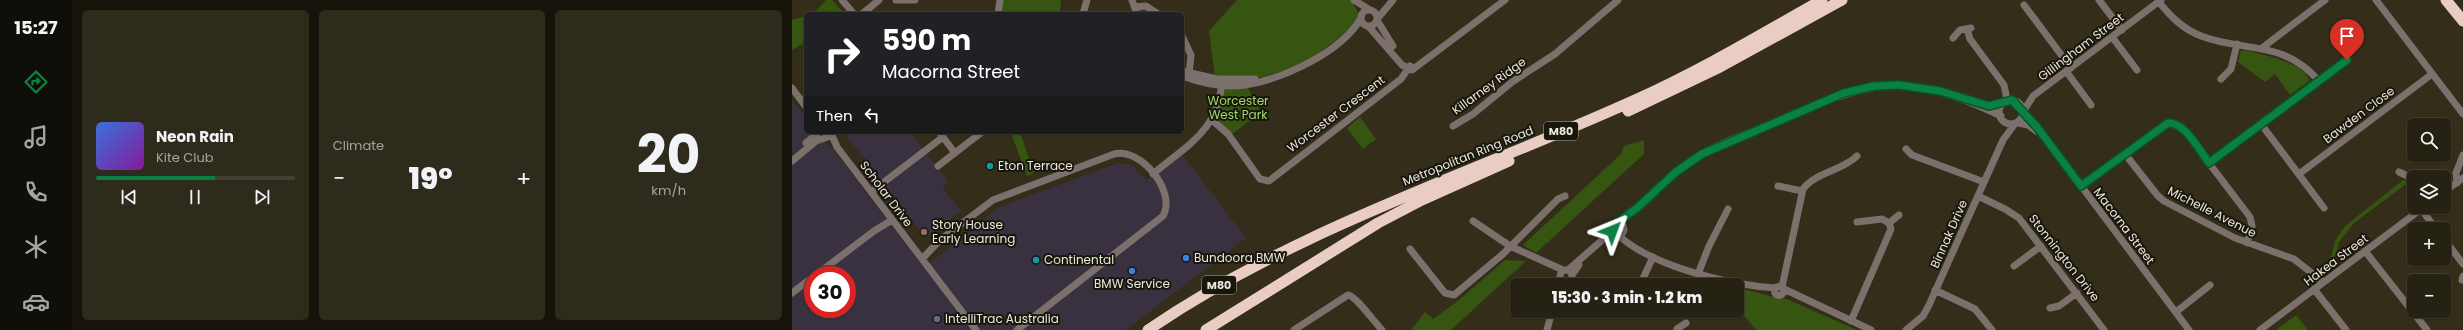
<!DOCTYPE html>
<html lang="en">
<head>
<meta charset="utf-8">
<style>
	:root { --surface:#262213; --page:#2e2a1c; --text:#f1f3f6; --muted:#a4a4a0; --line:#423f33; --accent:#0b8043 }
	body { margin:0; font-family:Poppins,sans-serif; background:var(--page); color:var(--text); height:100vh; display:flex; flex-direction:column; font-size:15px; white-space:nowrap }
	* { box-sizing:border-box; margin:0 }
	p { font-size:13px; color:var(--muted) }
	.icon { flex:none; width:22px; height:22px; fill:none; stroke:currentColor; stroke-width:2; stroke-linecap:round; stroke-linejoin:round }
	.map { position:relative; flex:1; overflow:hidden }
	.details { display:flex; flex-direction:column; gap:10px; padding:10px; background:#15130a; width:720px }
	.details>* { flex:none }
	.guide { position:absolute; left:12px; top:12px; width:380px; height:122px; border-radius:6px; box-shadow:0 1px 3px #0004,0 0 0 1px var(--line); background:#202124; color:#fff; overflow:hidden }
	.tools { position:absolute; left:1615px; top:118px; display:grid; gap:8px }
	.tools a { display:grid; place-items:center; width:44px; height:44px; border-radius:6px; background:var(--surface); box-shadow:0 1px 3px #0004,0 0 0 1px var(--line); font-size:20px }
	.speed { position:absolute; left:12px; top:266px; display:flex; gap:8px; font-size:20px; font-weight:700; text-align:center }
	.speed>* { display:grid; place-content:center; width:52px; height:52px; border-radius:50%; background:var(--surface); box-shadow:0 1px 3px #0004,0 0 0 1px var(--line); line-height:1 }
	.speed .limit { border:6px solid #d22; background:#fff; color:#111 }
	.pin { position:absolute; display:grid; place-items:center; width:34px; height:34px; color:#fff; margin:-41px -17px; border-radius:50% 50% 50% 0; rotate:-45deg; box-shadow:0 0 4px #0007 }
	.pin .icon { rotate:45deg }
	.me { position:absolute; width:44px; margin:-22px; rotate:44deg; stroke-linejoin:round; filter:drop-shadow(0 0 3px #0008) }
	.turn { display:flex; align-items:center; gap:14px; height:84px; padding:0 12px; font-size:18px }
	.turn .icon { width:52px; height:52px; stroke-width:2.5 }
	.turn b { display:block; font-size:28px; line-height:34px }
	.then { display:flex; align-items:center; height:38px; padding:0 12px; background:#0003; gap:8px; font-size:15px }
	.big { font-size:30px; font-weight:800; line-height:1.1 }
	.details .widget { flex:1; display:flex; flex-direction:column; justify-content:center; gap:6px; min-width:0; padding:0 14px; border-radius:6px; background:var(--page) }
	.details .dial { align-items:center; gap:0 }
	.dial b { font-size:52px; line-height:1 }
	.song { display:flex; align-items:center; gap:12px }
	.cover { width:48px; height:48px; border-radius:6px; background:linear-gradient(135deg,hsl(220 70% 55%),hsl(290 70% 35%)) }
	.played { height:4px; border-radius:2px; background:linear-gradient(90deg,var(--accent) 60%,var(--line) 60%) }
	.keys { display:flex; justify-content:space-around; direction:ltr }
	.heat { display:flex; justify-content:space-between; align-items:center; font-size:22px; direction:ltr }
	.details .tiles { flex:1; display:grid; gap:10px; grid-template-columns:repeat(3,1fr) }
	.trip { position:absolute; left:718px; top:278px; width:234px; height:40px; border-radius:6px; background:var(--surface); box-shadow:0 1px 3px #0004,0 0 0 1px var(--line); font-weight:800; line-height:40px; text-align:center }
	main { display:flex; flex:1; min-height:0 }
	.menu { display:flex; flex-direction:column; width:72px; justify-content:space-around; align-items:center; background:#0f0e08; color:var(--muted) }
	.menu .icon { width:28px; height:28px }
	.menu .active { color:var(--accent) }
	.menu b { font-size:18px; color:var(--text) }
	.map>svg:first-child { display:block }
	.commercial { fill:#3a3140; fill-rule:evenodd }
	.green { fill:#365511 }
	.lines { fill:none; stroke-linecap:round; stroke-linejoin:round }
	.minor { stroke:#7c706d; stroke-width:7 }
	.highway { stroke:#e9ccc4; stroke-width:11 }
	.route-casing { stroke:#07532c; stroke-width:10 }
	.route { stroke:#0b8043; stroke-width:7 }
	.culture-dot { fill:#0f9aa8; stroke:#18160d; stroke-width:1.5 }
	.education-dot { fill:#8d6e63; stroke:#18160d; stroke-width:1.5 }
	.shop-dot { fill:#3f7fe0; stroke:#18160d; stroke-width:1.5 }
	.service-dot { fill:#5c6f8a; stroke:#18160d; stroke-width:1.5 }
	.labels { text-anchor:middle; stroke-width:4; stroke-linejoin:round; paint-order:stroke }
	.shield { fill:#18160d; stroke:#aca99d; stroke-width:1 }
	.shield-label { font-size:11px; font-weight:bold; fill:#ebe8db }
	.street-label { font-size:12px; fill:#ebe8db; stroke:#18160d }
	.park-label { font-size:12px; fill:#a1d968; stroke:#18160d }
	.poi-label { font-size:12px; fill:#ebe8db; stroke:#18160d; text-anchor:start }
</style>
</head>
<body>
<main>
<nav class="menu">
<b>15:27</b>
<svg class="icon active" aria-label="directions" viewBox="0 0 24 24"><path d="M12 3l9 9-9 9-9-9zM9 14v-3h6M13 9l2 2-2 2"/></svg>
<svg class="icon" aria-label="music" viewBox="0 0 24 24"><path d="M9 18V5l10-2v13"/><circle cx="6" cy="18" r="3"/><circle cx="16" cy="16" r="3"/></svg>
<svg class="icon" aria-label="phone" viewBox="0 0 24 24"><path d="M5 4h4l2 5-3 2q2 4 5 5l2-3 5 2v4C11 20 4 13 5 4z"/></svg>
<svg class="icon" aria-label="climate" viewBox="0 0 24 24"><path d="M12 3v18M4 7l16 10M4 17L20 7"/></svg>
<svg class="icon" aria-label="car" viewBox="0 0 24 24"><path d="M5 17H2v-5l4-1 3-4h7l3 4 3 1v5h-3M9 17h6M6 11h13"/><circle cx="7" cy="17" r="2"/><circle cx="17" cy="17" r="2"/></svg>
</nav>
<section class="details">
<div class="tiles">
<div class="widget">
<div class="song"><i class="cover"></i><div><b>Neon Rain</b><p>Kite Club</p></div></div>
<div class="played"></div>
<div class="keys"><svg class="icon" aria-label="previous" viewBox="0 0 24 24"><path d="M18 5L8 12l10 7zM5 5v14"/></svg><svg class="icon" aria-label="pause" viewBox="0 0 24 24"><path d="M8 5v14M16 5v14"/></svg><svg class="icon" aria-label="next" viewBox="0 0 24 24"><path d="M6 5l10 7-10 7zM19 5v14"/></svg></div>
</div>
<div class="widget"><p>Climate</p>
<div class="heat"><a>−</a><b class="big">19°</b><a>+</a></div>
</div>
<div class="widget dial"><b>20</b><p>km/h</p></div>
</div>
</section>
<div class="map">
<svg width="1671" height="330" viewBox="0 0 1671 330">
	<rect width="100%" height="100%" fill="#332d19"/>
	<path class="commercial" d="M0,100l14,18v14h11l13,16 3,1 91,119 75,-61 119,-44 14,2 14,15 35,-27 65,85 -120,92h-334zM21,275h34v34h-34z
		M118,132l39,50 -7,5 19,24 -35,27 -82,-105z"/>
	<path class="green" d="M34,0h6l13,14h-32z
		M211,0h58l-1,14h-60z
		M445,0h114l9,16 -9,12 -13,11 -25,18 -21,11 -29,9 -48,1 -6,-47z
		M14,16v26l-14,8v-30z
		M1451,50c14,3 65,13 66,31l-19,14 -15,-21 -10,8 -27,-20 2,-10z
		M455,86l15,29 -9,3 -22,17 -14,-17 7,-27 2,-3z
		M568,117l16,22 -13,10 -16,-21z
		M221,132h7l14,41 -7,3 -15,-40z
		M852,140v14l-108,99 -13,-8 98,-91 3,-8z
		M1611,180l6,2 -55,41 -15,19 -6,24 -4,1 6,-26 10,-15z
		M713,260l21,1 -75,69h-40l14,-18 8,7 26,-19z
		M945,288c17,3 34,9 50,11l70,31h-101l-19,-23z
		M1504,315l12,15h-32z"/>
	<g class="lines">
		<path class="minor" d="M50,0l12,14
			M104,0h19
			M340,0l5,14
			M562,0l16,10
			M1307,0l23,30
			M1584,0l87,114
			M1367,2c12,15 24,27 42,34 45,17 81,3 118,45
			M1232,5l47,63
			M343,7l11,-1 12,8
			M569 18a8 8 0 1 1 16 0a8 8 0 1 1-16 0Z
			M70,14l17,-14
			M206,14l2,-14
			M291,14l4,-14
			M586,18l15,-18
			M585,20l16,26
			M577,27l33,38 10,5 93,-70
			M1175,29l3,10 34,46 3,15
			M390,36l9,19 -2,19
			M1320,37l25,33
			M1161,38l7,-8 11,-2
			M1470,48l63,-48
			M390,71l35,8h38
			M1274,71l25,34
			M390,76c19,7 43,12 63,9 38,-6 97,-33 116,-67
			M1429,79l10,-10 6,-25
			M0,88l14,19
			M1207 112a12 12 0 1 1 24 0a12 12 0 1 1-24 0Z
			M1231,112l10,-16 128,-96
			M1232,114l13,13 152,203
			M420,120l16,14 32,45 9,2 132,-102 9,-13
			M1226,123l10,2 8,6
			M1469,124l63,84
			M661,126l20,-12 39,-32 43,-28 63,-54
			M147,132l16,21
			M39,133l6,14 139,183
			M14,143l12,-10
			M1114,149l6,6 72,27
			M1333,154l33,42 6,5 71,37 59,21 29,23
			M0,161l24,-20 12,-4 3,-5
			M1417,163l138,-103
			M146,166l44,-34
			M1607,172l15,7
			M361,174c35,-30 66,-43 69,-94
			M1507,174l133,-100
			M1665,183l-1,-10 7,-18
			M986,186l24,5
			M1289,186l81,-60 12,-3 9,6 67,88 2,9 -5,17
			M79,192l72,-55
			M1652,192l19,-14
			M1186,196l27,13 14,9 85,112
			M1629,209l15,20
			M681,221l37,25 53,24
			M824,223c29,-14 50,-46 77,-64 25,-16 55,-26 83,-37 95,-41 126,-53 225,-6
			M1097,223l10,-8
			M820 229a6 6 0 1 1 12 0a6 6 0 1 1-12 0Z
			M826,235c35,32 112,50 158,53
			M1652,239l19,25
			M618,249l35,44 9,2 49,-41 55,-55 7,-3
			M1573,251l62,79
			M130,259l18,-19 53,-40 121,-46c26,-7 63,37 49,62l-146,114
			M1222,266l27,-20
			M768 276a6 6 0 1 1 12 0a6 6 0 1 1-12 0Z
			M776,270l40,-35 4,-6
			M906,274l11,-28 19,-37
			M24,275l58,-44 18,-11
			M780,275l7,-10
			M1670,280l1,-4
			M848,285l13,-28
			M982.5 291a4.5 4.5 0 1 1 9 0a4.5 4.5 0 1 1-9 0Z
			M990,287l21,-98c13,-17 39,-18 54,-33
			M992,289l87,41
			M1522,289l32,41
			M1143,290l40,19 17,21
			M0,293l21,-16
			M1258,308l9,-2 18,-13
			M1384,312l34,-27
			M1059,321l40,-92 -2,-6 -7,-4 -25,3
			M885,329l9,-6
			M502,330l54,-35c8,1 27,28 34,35
			M755,330l5,-19
			M1114,330l17,-14 6,-11 74,-165 11,-15
			M1468,330l164,-123"/>
		<path class="highway" d="M1654,0l17,21
			M836,111l92,-44 122,-67
			M356,330c149,-102 324,-156 487,-230 65,-29 125,-65 187,-100
			M414,330l172,-107 44,-23 87,-39"/>
	</g>
	<g class="lines">
		<g class="route-casing">
			<path id="route" d="M820,231l3,-7 22,-16 39,-36 26,-18 142,-61 30,-7 25,-1 41,6 49,15 23,-6 25,27 44,59 87,-63c17,-1 32,28 41,40l138,-103"/>
		</g>
		<use href="#route" class="route"/>
	</g>
	<g class="culture-dot">
		<circle cx="198" cy="166" r="4"/>
		<circle cx="244" cy="260" r="4"/>
	</g>
	<circle class="education-dot" cx="132" cy="232" r="4"/>
	<g class="shop-dot">
		<circle cx="394" cy="258" r="4"/>
		<circle cx="340" cy="271" r="4"/>
	</g>
	<circle class="service-dot" cx="145" cy="319" r="4"/>
	<g class="labels">
		<g class="shield">
			<rect x="752" y="122" width="34" height="18" rx="3"/>
			<rect x="410" y="276" width="34" height="18" rx="3"/>
		</g>
		<g class="shield-label">
			<text x="769" y="135">M80</text>
			<text x="427" y="289">M80</text>
		</g>
		<g class="street-label">
			<text transform="translate(1289 47) rotate(-37)" y="4">Gillingham Street</text>
			<text transform="translate(697 86) rotate(-36)" y="4">Killarney Ridge</text>
			<text transform="translate(544 114) rotate(-37)" y="4">Worcester Crescent</text>
			<text transform="translate(1567 115) rotate(-37)" y="4">Bawden Close</text>
			<text transform="translate(676 156) rotate(-22)" y="4">Metropolitan Ring Road</text>
			<text transform="translate(94 194) rotate(53)" y="4">Scholar Drive</text>
			<text transform="translate(1420 212) rotate(27)" y="4">Michelle Avenue</text>
			<text transform="translate(1332 226) rotate(53)" y="4">Macorna Street</text>
			<text transform="translate(1157 234) rotate(-66)" y="4">Binnak Drive</text>
			<text transform="translate(1272 258) rotate(52)" y="4">Stonnington Drive</text>
			<text transform="translate(1544 260) rotate(-37)" y="4">Hakea Street</text>
		</g>
		<g class="park-label">
			<text x="446" y="105">Worcester<tspan x="446" dy="14">West Park</tspan></text>
		</g>
		<g class="poi-label">
			<text x="206" y="170">Eton Terrace</text>
			<text x="140" y="229">Story House<tspan x="140" dy="14">Early Learning</tspan></text>
			<text x="402" y="262">Bundoora BMW</text>
			<text x="252" y="264">Continental</text>
			<text x="340" y="288" text-anchor="middle">BMW Service</text>
			<text x="153" y="323">IntelliTrac Australia</text>
		</g>
	</g>
</svg>
<div class="tools">
<a><svg class="icon" aria-label="search" viewBox="0 0 24 24"><circle cx="10" cy="10" r="6"/><path d="M15 15l6 6"/></svg></a>
<a><svg class="icon" aria-label="layers" viewBox="0 0 24 24"><path d="M12 4l9 5-9 5-9-5zM3 14l9 5 9-5"/></svg></a>
<a>+</a>
<a>−</a>
</div>
<div class="speed"><div class="limit">30</div></div>
<div class="pin" style="left:1555px;top:60px;background:#d93025"><svg class="icon" aria-label="arrive" viewBox="0 0 24 24"><path d="M6 21V4h12l-3 4 3 4H6"/></svg></div>
<svg class="me" style="left:820px;top:231px" viewBox="-20 -20 40 40"><path d="M0-17L14 15 0 8-14 15z" fill="#0b8043" stroke="#fff" stroke-width="4"/></svg>
<div class="trip">15:30 · 3 min · 1.2 km</div>
<div class="guide">
<div class="turn"><svg class="icon" aria-label="right" viewBox="0 0 24 24"><path d="M7 20v-9h11M14 6l5 5-5 5"/></svg><div><b>590 m</b>Macorna Street</div></div>
<div class="then">Then<svg class="icon" aria-label="left" viewBox="0 0 24 24"><path d="M17 20v-9H6M10 6l-5 5 5 5"/></svg></div>
</div>
</div>
</main>
</body>
</html>
